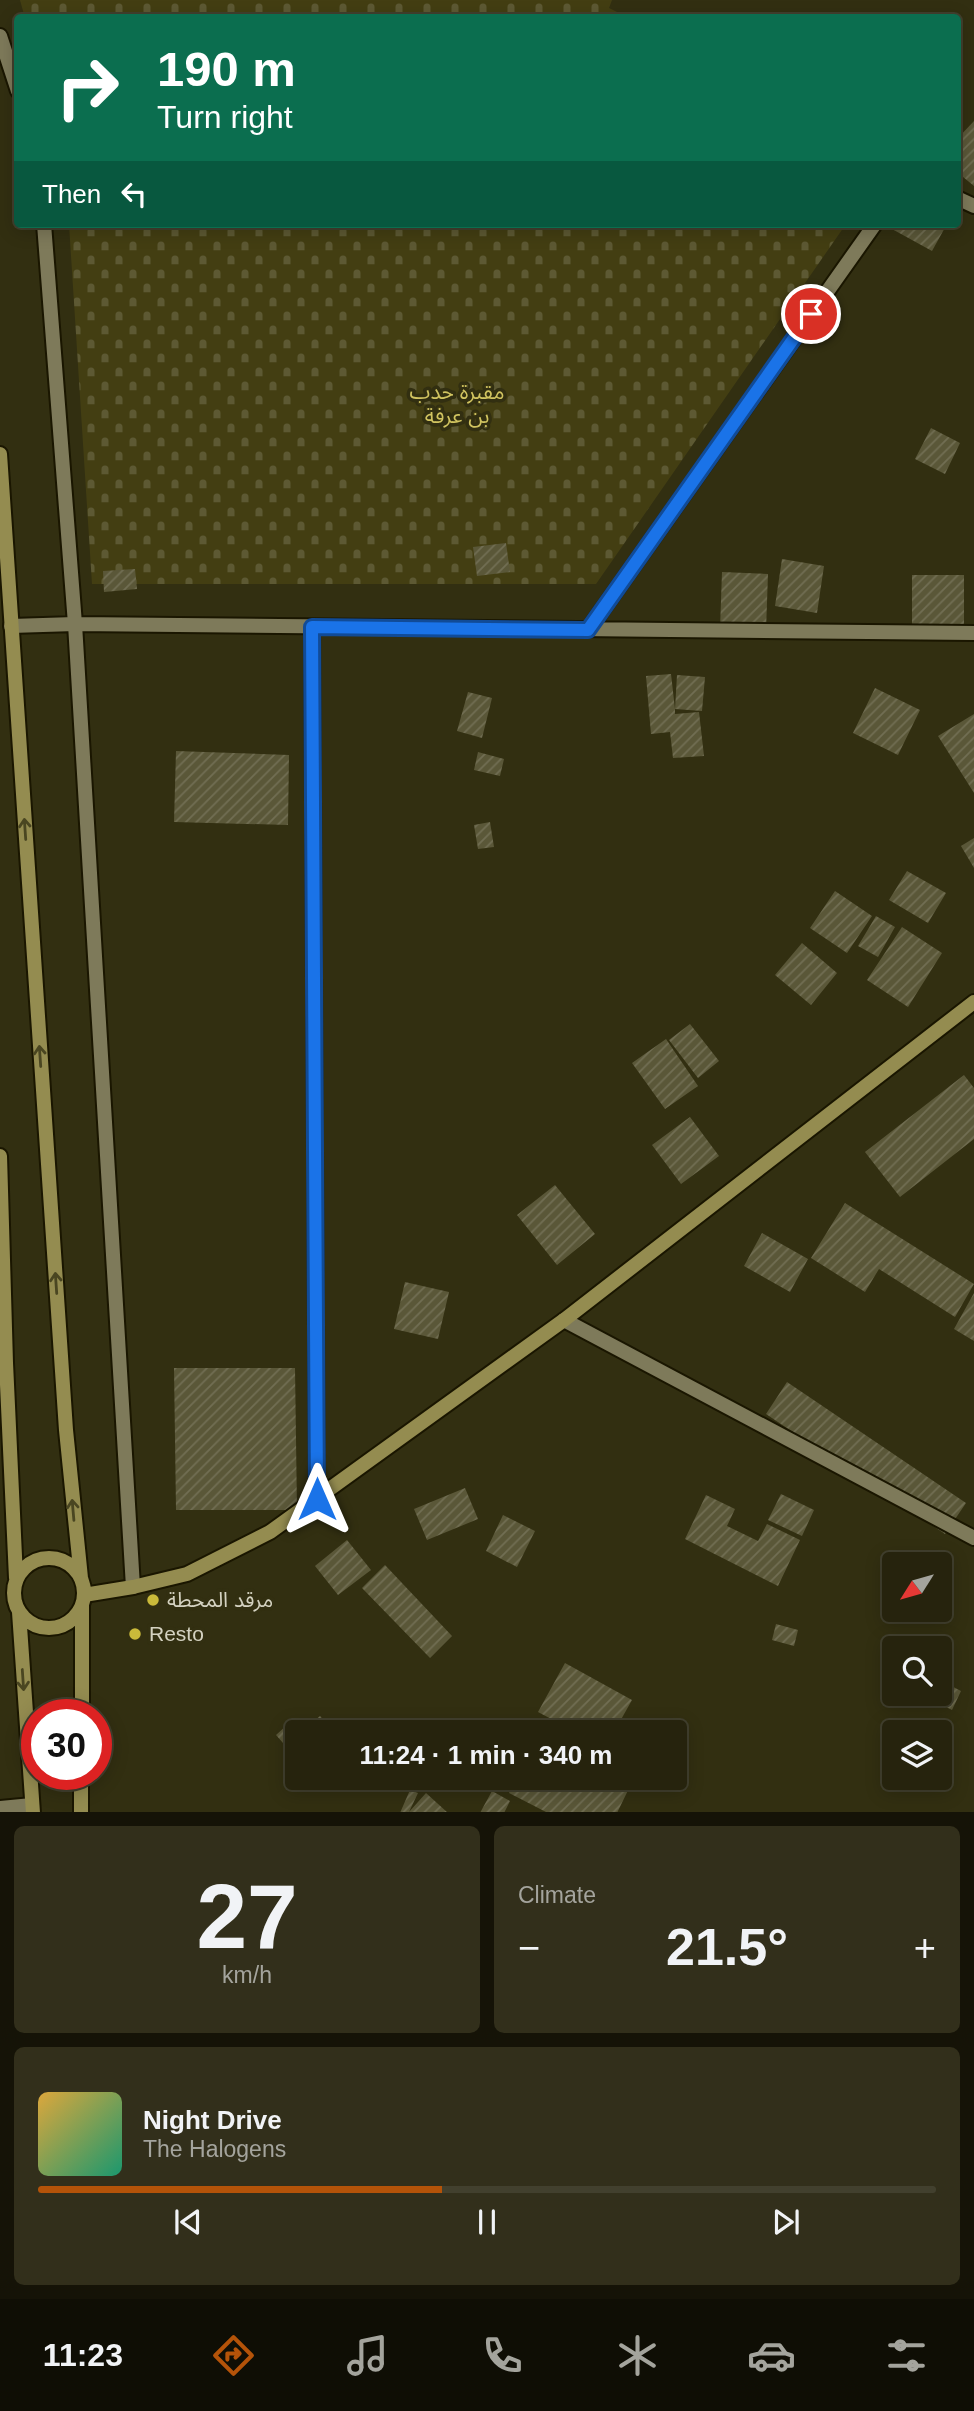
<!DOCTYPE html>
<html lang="en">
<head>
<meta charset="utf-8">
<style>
	:root { --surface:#26230d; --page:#322f1b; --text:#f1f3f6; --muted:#a4a49d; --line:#42402e; --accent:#b45309 }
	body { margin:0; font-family:Helvetica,"Noto Sans Arabic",sans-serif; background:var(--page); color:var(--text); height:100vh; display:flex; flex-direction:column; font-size:26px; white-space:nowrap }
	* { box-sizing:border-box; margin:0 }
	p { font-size:23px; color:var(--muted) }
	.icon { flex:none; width:38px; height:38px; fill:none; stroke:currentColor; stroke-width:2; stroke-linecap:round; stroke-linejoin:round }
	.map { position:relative; height:1812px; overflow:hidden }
	.panel { display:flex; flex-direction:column; gap:14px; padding:14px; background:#151307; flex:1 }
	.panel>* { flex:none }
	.banner { position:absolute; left:14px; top:14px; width:947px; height:214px; border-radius:7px; box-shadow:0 4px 18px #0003,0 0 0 2px var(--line); background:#0b6e4f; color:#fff; overflow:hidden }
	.needle { width:46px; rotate:233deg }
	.buttons { position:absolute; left:882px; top:1552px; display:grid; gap:14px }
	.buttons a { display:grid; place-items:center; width:70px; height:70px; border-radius:7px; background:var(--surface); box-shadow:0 4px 18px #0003,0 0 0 2px var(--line); font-size:35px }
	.speed { position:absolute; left:21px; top:1699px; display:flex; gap:14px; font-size:35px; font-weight:700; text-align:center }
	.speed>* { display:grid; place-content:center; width:91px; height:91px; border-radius:50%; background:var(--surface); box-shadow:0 4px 18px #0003,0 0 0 2px var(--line); line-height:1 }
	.speed .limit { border:10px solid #d22; background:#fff; color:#111 }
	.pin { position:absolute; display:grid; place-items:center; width:60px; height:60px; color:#fff; margin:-30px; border:4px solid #fff; border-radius:50%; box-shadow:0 2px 7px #0007 }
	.me { position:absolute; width:77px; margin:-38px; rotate:0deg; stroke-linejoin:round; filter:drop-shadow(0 0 5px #0008) }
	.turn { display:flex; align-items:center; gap:24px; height:147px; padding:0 28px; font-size:32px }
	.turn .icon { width:91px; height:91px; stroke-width:2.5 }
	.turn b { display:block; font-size:49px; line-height:60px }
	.then { display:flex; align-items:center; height:66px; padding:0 28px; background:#0003; gap:14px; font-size:26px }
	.big { font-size:52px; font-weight:800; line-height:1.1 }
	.panel .widget { flex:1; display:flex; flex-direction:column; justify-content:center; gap:10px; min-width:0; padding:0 24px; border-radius:10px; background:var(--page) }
	.panel .dial { align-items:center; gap:0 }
	.dial b { font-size:91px; line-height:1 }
	.song { display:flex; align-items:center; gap:21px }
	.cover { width:84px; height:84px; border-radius:10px; background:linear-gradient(135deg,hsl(40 70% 55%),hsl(160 70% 35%)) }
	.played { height:7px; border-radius:4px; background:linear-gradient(90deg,var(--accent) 45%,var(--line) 45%) }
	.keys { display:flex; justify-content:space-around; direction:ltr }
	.heat { display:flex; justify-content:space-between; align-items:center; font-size:38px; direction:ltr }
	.panel .tiles { flex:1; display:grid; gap:14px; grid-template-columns:1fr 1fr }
	.widget:last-child { grid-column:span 2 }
	.trip { position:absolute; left:285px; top:1720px; width:402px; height:70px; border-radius:7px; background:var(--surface); box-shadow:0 4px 18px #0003,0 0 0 2px var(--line); font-weight:800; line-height:70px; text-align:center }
	.tabs { display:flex; height:112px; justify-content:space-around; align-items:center; background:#0f0e05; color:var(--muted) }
	.tabs .icon { width:49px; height:49px }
	.tabs .selected { color:var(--accent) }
	.tabs b { font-size:32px; color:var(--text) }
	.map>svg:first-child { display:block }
	.cemetery { fill:url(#cemetery-stones) }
	.building { fill:url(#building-hatch) }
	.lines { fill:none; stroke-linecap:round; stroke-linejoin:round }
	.lane-casing { stroke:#1a1600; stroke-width:18 }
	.street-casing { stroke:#1a1600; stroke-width:18 }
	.secondary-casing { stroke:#1a1600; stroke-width:18 }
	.lane { stroke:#7e7a5a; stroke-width:14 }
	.street { stroke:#7e7a5a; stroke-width:14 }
	.secondary { stroke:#948c50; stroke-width:14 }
	.oneway { stroke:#4a4621 }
	.route-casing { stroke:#114b97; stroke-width:18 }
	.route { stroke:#1a73e8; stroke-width:12 }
	.poi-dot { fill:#caba3a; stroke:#322f11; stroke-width:2.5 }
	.labels { text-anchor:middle; stroke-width:7; stroke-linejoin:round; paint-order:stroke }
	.park-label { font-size:21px; fill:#d1c460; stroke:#322f11 }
	.poi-label { font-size:21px; fill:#d4d2c1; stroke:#322f11; text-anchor:start }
</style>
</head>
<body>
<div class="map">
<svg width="974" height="1813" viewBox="0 0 974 1813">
	<defs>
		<pattern id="cemetery-stones" width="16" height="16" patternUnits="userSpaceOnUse" patternTransform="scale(1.75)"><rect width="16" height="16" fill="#433e12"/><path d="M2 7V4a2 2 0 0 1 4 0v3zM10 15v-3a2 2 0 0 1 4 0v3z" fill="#5d5933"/></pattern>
		<pattern id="building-hatch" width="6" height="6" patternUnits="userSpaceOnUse" patternTransform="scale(1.75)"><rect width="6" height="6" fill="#5a5738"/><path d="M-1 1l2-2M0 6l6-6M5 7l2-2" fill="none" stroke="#716e53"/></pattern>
	</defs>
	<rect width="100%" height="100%" fill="#322f11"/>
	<path class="cemetery" d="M20,0h592l-3,8 18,9 -602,1z
		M69,224h777l-250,360h-504z"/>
	<path class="building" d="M974,121v65l-17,-14v-33z
		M894,224h53l-15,27 -40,-22z
		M931,428l29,15 -15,31 -30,-15z
		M506,543l4,29 -33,4 -4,-29z
		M782,559l42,7 -7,47 -42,-7z
		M135,569l2,20 -33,3 -1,-21z
		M722,572l46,2 -2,57 -46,-2z
		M912,575h52v52h-52z
		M671,674l4,35 2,-34 28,2 -3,34 -27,-2v5l24,-2 5,44 -31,2 -3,-26 -19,2 -5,-58z
		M875,688l45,22 -22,45 -45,-22z
		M468,692l24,6 -10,40 -25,-7z
		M974,714v79l-36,-57z
		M176,751l113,4 -1,70 -114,-3z
		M478,752l26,7 -4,17 -26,-6z
		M490,822l4,25 -16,2 -4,-24z
		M974,838v30l-13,-22z
		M907,871l39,22 -18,30 -39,-23z
		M835,891l37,25 -25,37 -37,-25z
		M876,916l19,11 -17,30 -20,-11z
		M902,927l40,26 -34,54 -41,-27z
		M802,943l35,30 -26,32 -36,-30z
		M690,1024l29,37 -21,17 -29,-38z
		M666,1039l32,47 -33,23 -33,-46z
		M964,1075l10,13v51l-74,58 -35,-45z
		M690,1117l29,39 -38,28 -29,-39z
		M555,1185l40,49 -38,31 -40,-50z
		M845,1203l129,81 -19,33 -76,-48 -14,23 -54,-34z
		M762,1233l46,26 -18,33 -46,-26z
		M405,1282l44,10 -11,47 -44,-10z
		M974,1293v48l-20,-12z
		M174,1368h121l2,142h-121z
		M787,1382l179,121 -21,31 -179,-120z
		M465,1488l13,31 -51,21 -13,-31z
		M781,1494l33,16 -12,26 -34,-16z
		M706,1495l29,14 -8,17 31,15 9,-17 33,16 -22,46 -93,-47z
		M503,1515l32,16 -18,36 -31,-16z
		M347,1540l24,30 -33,25 -23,-29z
		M385,1565l67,71 -22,22 -68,-70z
		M776,1624l22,6 -4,16 -22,-6z
		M565,1663l67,37 -18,32h-38l-38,-20z
		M940,1680l21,11 -9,19 -31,-16h19z
		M320,1716l14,16h-33z
		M546,1719l27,13h-34z
		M287,1725l11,12v23l-22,-25z
		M313,1778h22l-13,11z
		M516,1778h118l-17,35h-69l-39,-20z
		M410,1790l8,3 -9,19 17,-19 22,20h-48z
		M492,1791l18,10 -6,12h-24z"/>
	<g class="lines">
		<g class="lane-casing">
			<path id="lane" d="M0,1808l32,-3"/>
		</g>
		<g class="street-casing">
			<path id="street" d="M0,36l18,55
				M957,198l17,8
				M44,224l31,400 58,963
				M11,626l64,-2 899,9
				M312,627l5,872
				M588,630l287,-406
				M564,1320l410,218"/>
		</g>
		<g class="secondary-casing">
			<path id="secondary" d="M0,454l66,976 15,148
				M0,1156l6,207 10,215
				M14 1593a35 35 0 1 1 70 0a35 35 0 1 1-70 0Z
				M84,1595l49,-8 54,-13 83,-42 294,-212 410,-318
				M19,1612l14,201
				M82,1715v-109
				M81,1813v-39"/>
		</g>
		<use href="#lane" class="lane"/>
		<use href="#street" class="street"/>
		<use href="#secondary" class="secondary"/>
	</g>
	<defs><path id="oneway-shaft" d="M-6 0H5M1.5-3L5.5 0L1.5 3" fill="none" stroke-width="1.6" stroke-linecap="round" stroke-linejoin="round" transform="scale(1.75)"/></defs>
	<g class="oneway">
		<use href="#oneway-shaft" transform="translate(25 829) rotate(-94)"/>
		<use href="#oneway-shaft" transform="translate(40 1056) rotate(-94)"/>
		<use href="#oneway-shaft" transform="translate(56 1283) rotate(-94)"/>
		<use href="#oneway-shaft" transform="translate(73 1510) rotate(-95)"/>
		<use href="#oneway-shaft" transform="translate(23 1680) rotate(86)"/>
	</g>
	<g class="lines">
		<g class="route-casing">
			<path id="route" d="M317,1499l-5,-872 276,3 223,-316"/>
		</g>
		<use href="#route" class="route"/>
	</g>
	<g class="poi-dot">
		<circle cx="153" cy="1600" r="7"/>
		<circle cx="135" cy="1634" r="7"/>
	</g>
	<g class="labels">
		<g class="park-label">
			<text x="457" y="399">مقبرة حدب<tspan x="457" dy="24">بن عرفة</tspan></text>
		</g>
		<g class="poi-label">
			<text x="167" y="1607">مرقد المحطة</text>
			<text x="149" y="1641">Resto</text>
		</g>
	</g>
</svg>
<div class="buttons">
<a><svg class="needle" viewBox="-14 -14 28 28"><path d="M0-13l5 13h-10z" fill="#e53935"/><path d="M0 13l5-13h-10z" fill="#a4a49d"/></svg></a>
<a><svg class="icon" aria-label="search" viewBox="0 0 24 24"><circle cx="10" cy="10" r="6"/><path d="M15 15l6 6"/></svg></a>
<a><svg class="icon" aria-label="layers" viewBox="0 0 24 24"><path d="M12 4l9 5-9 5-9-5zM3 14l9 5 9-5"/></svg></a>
</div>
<div class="speed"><div class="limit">30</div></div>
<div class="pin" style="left:811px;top:314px;background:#d93025"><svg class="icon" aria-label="arrive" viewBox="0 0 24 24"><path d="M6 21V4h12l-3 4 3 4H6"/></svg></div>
<svg class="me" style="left:317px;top:1499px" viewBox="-20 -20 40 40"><path d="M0-17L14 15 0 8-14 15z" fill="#1a73e8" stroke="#fff" stroke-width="4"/></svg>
<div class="trip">11:24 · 1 min · 340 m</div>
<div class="banner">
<div class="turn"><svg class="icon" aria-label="right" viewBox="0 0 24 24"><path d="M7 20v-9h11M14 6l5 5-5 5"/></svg><div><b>190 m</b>Turn right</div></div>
<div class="then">Then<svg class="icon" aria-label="left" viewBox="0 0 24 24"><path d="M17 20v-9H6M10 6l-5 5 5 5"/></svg></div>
</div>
</div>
<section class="panel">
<div class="tiles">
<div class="widget dial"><b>27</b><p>km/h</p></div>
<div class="widget"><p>Climate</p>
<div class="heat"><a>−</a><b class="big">21.5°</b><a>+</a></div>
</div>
<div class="widget">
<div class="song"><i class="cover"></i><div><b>Night Drive</b><p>The Halogens</p></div></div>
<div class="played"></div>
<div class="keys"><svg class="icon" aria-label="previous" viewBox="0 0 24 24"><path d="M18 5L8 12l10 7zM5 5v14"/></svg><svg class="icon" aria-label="pause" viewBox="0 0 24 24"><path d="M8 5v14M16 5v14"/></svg><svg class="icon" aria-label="next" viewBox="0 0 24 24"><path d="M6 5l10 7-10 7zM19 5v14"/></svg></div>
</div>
</div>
</section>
<nav class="tabs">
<b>11:23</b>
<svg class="icon selected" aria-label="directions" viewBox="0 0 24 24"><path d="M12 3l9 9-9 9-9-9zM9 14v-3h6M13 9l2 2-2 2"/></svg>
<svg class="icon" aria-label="music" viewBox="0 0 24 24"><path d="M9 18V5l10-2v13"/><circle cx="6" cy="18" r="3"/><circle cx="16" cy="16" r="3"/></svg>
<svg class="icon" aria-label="phone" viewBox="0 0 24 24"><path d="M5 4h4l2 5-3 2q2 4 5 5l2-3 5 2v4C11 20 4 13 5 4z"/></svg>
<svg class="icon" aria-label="climate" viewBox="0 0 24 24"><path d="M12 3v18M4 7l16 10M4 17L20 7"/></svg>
<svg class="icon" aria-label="car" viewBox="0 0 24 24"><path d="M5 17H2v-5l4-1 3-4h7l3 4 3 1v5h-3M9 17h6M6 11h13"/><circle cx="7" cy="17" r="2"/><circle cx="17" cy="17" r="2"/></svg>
<svg class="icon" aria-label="filters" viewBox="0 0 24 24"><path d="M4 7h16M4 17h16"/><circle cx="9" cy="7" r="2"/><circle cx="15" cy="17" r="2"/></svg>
</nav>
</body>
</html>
